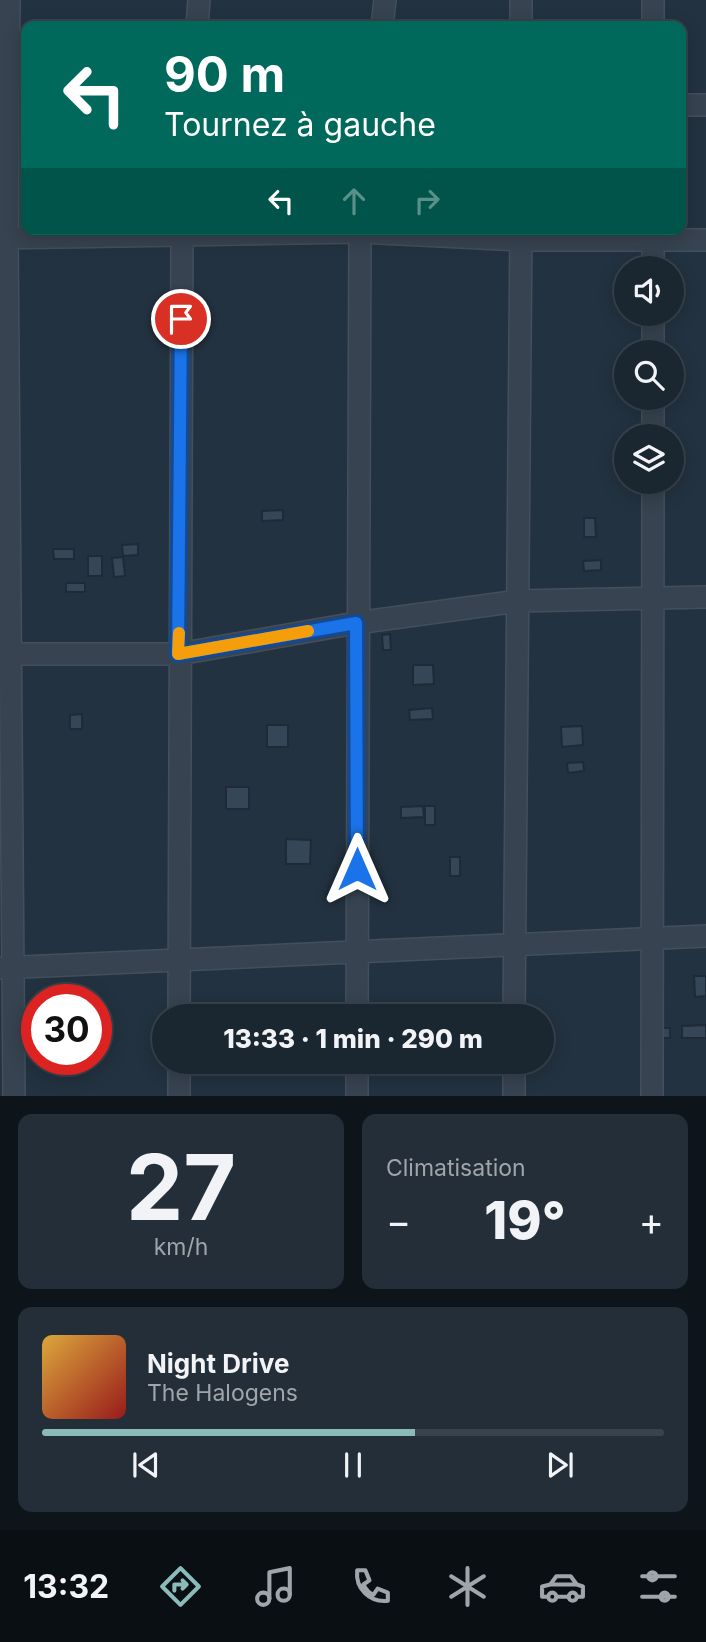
<!DOCTYPE html>
<html lang="fr">
<head>
<meta charset="utf-8">
<style>
	:root { --surface:#1a2630; --page:#232e38; --text:#f1f3f6; --muted:#9fa5ab; --line:#38434c; --accent:#8bbbb9 }
	body { margin:0; font-family:Inter,sans-serif; background:var(--page); color:var(--text); height:100vh; display:flex; flex-direction:column; font-size:26px; white-space:nowrap }
	* { box-sizing:border-box; margin:0 }
	p { font-size:23px; color:var(--muted) }
	.icon { flex:none; width:38px; height:38px; fill:none; stroke:currentColor; stroke-width:2; stroke-linecap:round; stroke-linejoin:round }
	.map { position:relative; height:1096px; overflow:hidden }
	.drawer { display:flex; flex-direction:column; gap:18px; padding:18px; background:#0e151a; flex:1 }
	.drawer>* { flex:none }
	.banner { position:absolute; left:21px; top:21px; width:665px; height:214px; border-radius:14px; box-shadow:0 4px 18px #0003,0 0 0 2px var(--line); background:#00695c; color:#fff; overflow:hidden }
	.buttons { position:absolute; left:614px; top:256px; display:grid; gap:14px }
	.buttons a { display:grid; place-items:center; width:70px; height:70px; border-radius:50%; background:var(--surface); box-shadow:0 4px 18px #0003,0 0 0 2px var(--line); font-size:35px }
	.speed { position:absolute; left:21px; top:984px; display:flex; gap:14px; font-size:35px; font-weight:700; text-align:center }
	.speed>* { display:grid; place-content:center; width:91px; height:91px; border-radius:50%; background:var(--surface); box-shadow:0 4px 18px #0003,0 0 0 2px var(--line); line-height:1 }
	.speed .limit { border:10px solid #d22; background:#fff; color:#111 }
	.pin { position:absolute; display:grid; place-items:center; width:60px; height:60px; color:#fff; margin:-30px; border:4px solid #fff; border-radius:50%; box-shadow:0 2px 7px #0007 }
	.me { position:absolute; width:77px; margin:-38px; rotate:0deg; stroke-linejoin:round; filter:drop-shadow(0 0 5px #0008) }
	.turn { display:flex; align-items:center; gap:24px; height:147px; padding:0 28px; font-size:32px }
	.turn .icon { width:91px; height:91px; stroke-width:2.5 }
	.turn b { display:block; font-size:49px; line-height:60px }
	.lanes { display:flex; align-items:center; height:66px; padding:0 28px; background:#0003; justify-content:center; gap:35px; direction:ltr }
	.lanes .off { opacity:.35 }
	.big { font-size:52px; font-weight:800; line-height:1.1 }
	.drawer .card { flex:1; display:flex; flex-direction:column; justify-content:center; gap:10px; min-width:0; padding:0 24px; border-radius:14px; background:var(--page) }
	.drawer .dial { align-items:center; gap:0 }
	.dial b { font-size:91px; line-height:1 }
	.song { display:flex; align-items:center; gap:21px }
	.cover { width:84px; height:84px; border-radius:10px; background:linear-gradient(135deg,hsl(40 70% 55%),hsl(0 70% 35%)) }
	.played { height:7px; border-radius:4px; background:linear-gradient(90deg,var(--accent) 60%,var(--line) 60%) }
	.keys { display:flex; justify-content:space-around; direction:ltr }
	.heat { display:flex; justify-content:space-between; align-items:center; font-size:38px; direction:ltr }
	.drawer .tiles { flex:1; display:grid; gap:18px; grid-template-columns:1fr 1fr }
	.card:last-child { grid-column:span 2 }
	.trip { position:absolute; left:152px; top:1004px; width:402px; height:70px; border-radius:35px; background:var(--surface); box-shadow:0 4px 18px #0003,0 0 0 2px var(--line); font-weight:800; line-height:70px; text-align:center }
	.tabs { display:flex; height:112px; justify-content:space-around; align-items:center; background:#0a0f13; color:var(--muted) }
	.tabs .icon { width:49px; height:49px }
	.tabs .current { color:var(--accent) }
	.tabs b { font-size:32px; color:var(--text) }
	.map>svg:first-child { display:block }
	.building { fill:#354656; stroke:#1e2a37; stroke-width:2 }
	.lines { fill:none; stroke-linecap:round; stroke-linejoin:round }
	.minor-casing { stroke:#444f5c; stroke-width:24 }
	.minor { stroke:#374350; stroke-width:21 }
	.route-casing { stroke:#114b97; stroke-width:18 }
	.route { stroke:#1a73e8; stroke-width:12 }
	.slow { stroke:#f59e0b; stroke-width:12 }
</style>
</head>
<body>
<div class="map">
<svg width="706" height="1096" viewBox="0 0 706 1096">
	<rect width="100%" height="100%" fill="#233240"/>
	<path class="building" d="M283,510v10l-21,1v-10z
		M584,518h11l1,19h-12z
		M138,544v11l-15,1 -1,-11z
		M53,549h21v10h-20z
		M88,556h14v20h-14z
		M123,557l2,19 -11,1 -2,-19z
		M601,560v10l-17,1 -1,-10z
		M66,583h19v9h-19z
		M390,634l1,16h-8l-1,-15z
		M413,665h20l1,19 -21,1z
		M432,708l1,11 -23,1 -1,-10z
		M82,714v15h-12v-14z
		M267,725h21v22h-21z
		M582,726l1,19 -21,2 -1,-20z
		M583,762l1,9 -16,2 -1,-10z
		M226,787h23v22h-23z
		M423,806l1,11 -23,1v-11z
		M425,806h10v19h-10z
		M286,839l25,1 -1,24h-24z
		M450,857h10v19h-10z
		M694,976h12v20l-11,1z
		M706,1025v13h-24v-12z
		M662,1028h8v10h-7z"/>
	<g class="lines">
		<g class="minor-casing">
			<path id="minor" d="M9,0l-2,238 7,858
				M653,0v26
				M197,26l2,-26
				M382,26l3,-26
				M521,26v-26
				M681,105h25
				M653,229v39
				M0,238l360,-6 161,8h185
				M653,352v-39
				M653,436v-39
				M0,654h179l177,-31 162,-22 188,-4
				M0,968l706,-32
				M179,1017l3,-788
				M357,1017l3,-788
				M514,1017l7,-788
				M357,1062v34
				M179,1096v-34
				M514,1096v-34
				M652,1096l1,-615"/>
		</g>
		<use href="#minor" class="minor"/>
	</g>
	<g class="lines">
		<g class="route-casing">
			<path id="route" d="M181,319l-3,335 178,-31 1,246"/>
		</g>
		<use href="#route" class="route"/>
		<path class="slow" d="M179,633l-1,21 130,-23"/>
	</g>
</svg>
<div class="buttons">
<a><svg class="icon" aria-label="sound" viewBox="0 0 24 24"><path d="M4 9h4l5-4v14l-5-4H4zM17 9q2 3 0 6"/></svg></a>
<a><svg class="icon" aria-label="search" viewBox="0 0 24 24"><circle cx="10" cy="10" r="6"/><path d="M15 15l6 6"/></svg></a>
<a><svg class="icon" aria-label="layers" viewBox="0 0 24 24"><path d="M12 4l9 5-9 5-9-5zM3 14l9 5 9-5"/></svg></a>
</div>
<div class="speed"><div class="limit">30</div></div>
<div class="pin" style="left:181px;top:319px;background:#d93025"><svg class="icon" aria-label="arrive" viewBox="0 0 24 24"><path d="M6 21V4h12l-3 4 3 4H6"/></svg></div>
<svg class="me" style="left:357px;top:869px" viewBox="-20 -20 40 40"><path d="M0-17L14 15 0 8-14 15z" fill="#1a73e8" stroke="#fff" stroke-width="4"/></svg>
<div class="trip">13:33 · 1 min · 290 m</div>
<div class="banner">
<div class="turn"><svg class="icon" aria-label="left" viewBox="0 0 24 24"><path d="M17 20v-9H6M10 6l-5 5 5 5"/></svg><div><b>90 m</b>Tournez à gauche</div></div>
<div class="lanes"><svg class="icon" aria-label="left" viewBox="0 0 24 24"><path d="M17 20v-9H6M10 6l-5 5 5 5"/></svg><svg class="icon off" aria-label="ahead" viewBox="0 0 24 24"><path d="M12 20V5M6 11l6-6 6 6"/></svg><svg class="icon off" aria-label="right" viewBox="0 0 24 24"><path d="M7 20v-9h11M14 6l5 5-5 5"/></svg></div>
</div>
</div>
<section class="drawer">
<div class="tiles">
<div class="card dial"><b>27</b><p>km/h</p></div>
<div class="card"><p>Climatisation</p>
<div class="heat"><a>−</a><b class="big">19°</b><a>+</a></div>
</div>
<div class="card">
<div class="song"><i class="cover"></i><div><b>Night Drive</b><p>The Halogens</p></div></div>
<div class="played"></div>
<div class="keys"><svg class="icon" aria-label="previous" viewBox="0 0 24 24"><path d="M18 5L8 12l10 7zM5 5v14"/></svg><svg class="icon" aria-label="pause" viewBox="0 0 24 24"><path d="M8 5v14M16 5v14"/></svg><svg class="icon" aria-label="next" viewBox="0 0 24 24"><path d="M6 5l10 7-10 7zM19 5v14"/></svg></div>
</div>
</div>
</section>
<nav class="tabs">
<b>13:32</b>
<svg class="icon current" aria-label="directions" viewBox="0 0 24 24"><path d="M12 3l9 9-9 9-9-9zM9 14v-3h6M13 9l2 2-2 2"/></svg>
<svg class="icon" aria-label="music" viewBox="0 0 24 24"><path d="M9 18V5l10-2v13"/><circle cx="6" cy="18" r="3"/><circle cx="16" cy="16" r="3"/></svg>
<svg class="icon" aria-label="phone" viewBox="0 0 24 24"><path d="M5 4h4l2 5-3 2q2 4 5 5l2-3 5 2v4C11 20 4 13 5 4z"/></svg>
<svg class="icon" aria-label="climate" viewBox="0 0 24 24"><path d="M12 3v18M4 7l16 10M4 17L20 7"/></svg>
<svg class="icon" aria-label="car" viewBox="0 0 24 24"><path d="M5 17H2v-5l4-1 3-4h7l3 4 3 1v5h-3M9 17h6M6 11h13"/><circle cx="7" cy="17" r="2"/><circle cx="17" cy="17" r="2"/></svg>
<svg class="icon" aria-label="filters" viewBox="0 0 24 24"><path d="M4 7h16M4 17h16"/><circle cx="9" cy="7" r="2"/><circle cx="15" cy="17" r="2"/></svg>
</nav>
</body>
</html>
